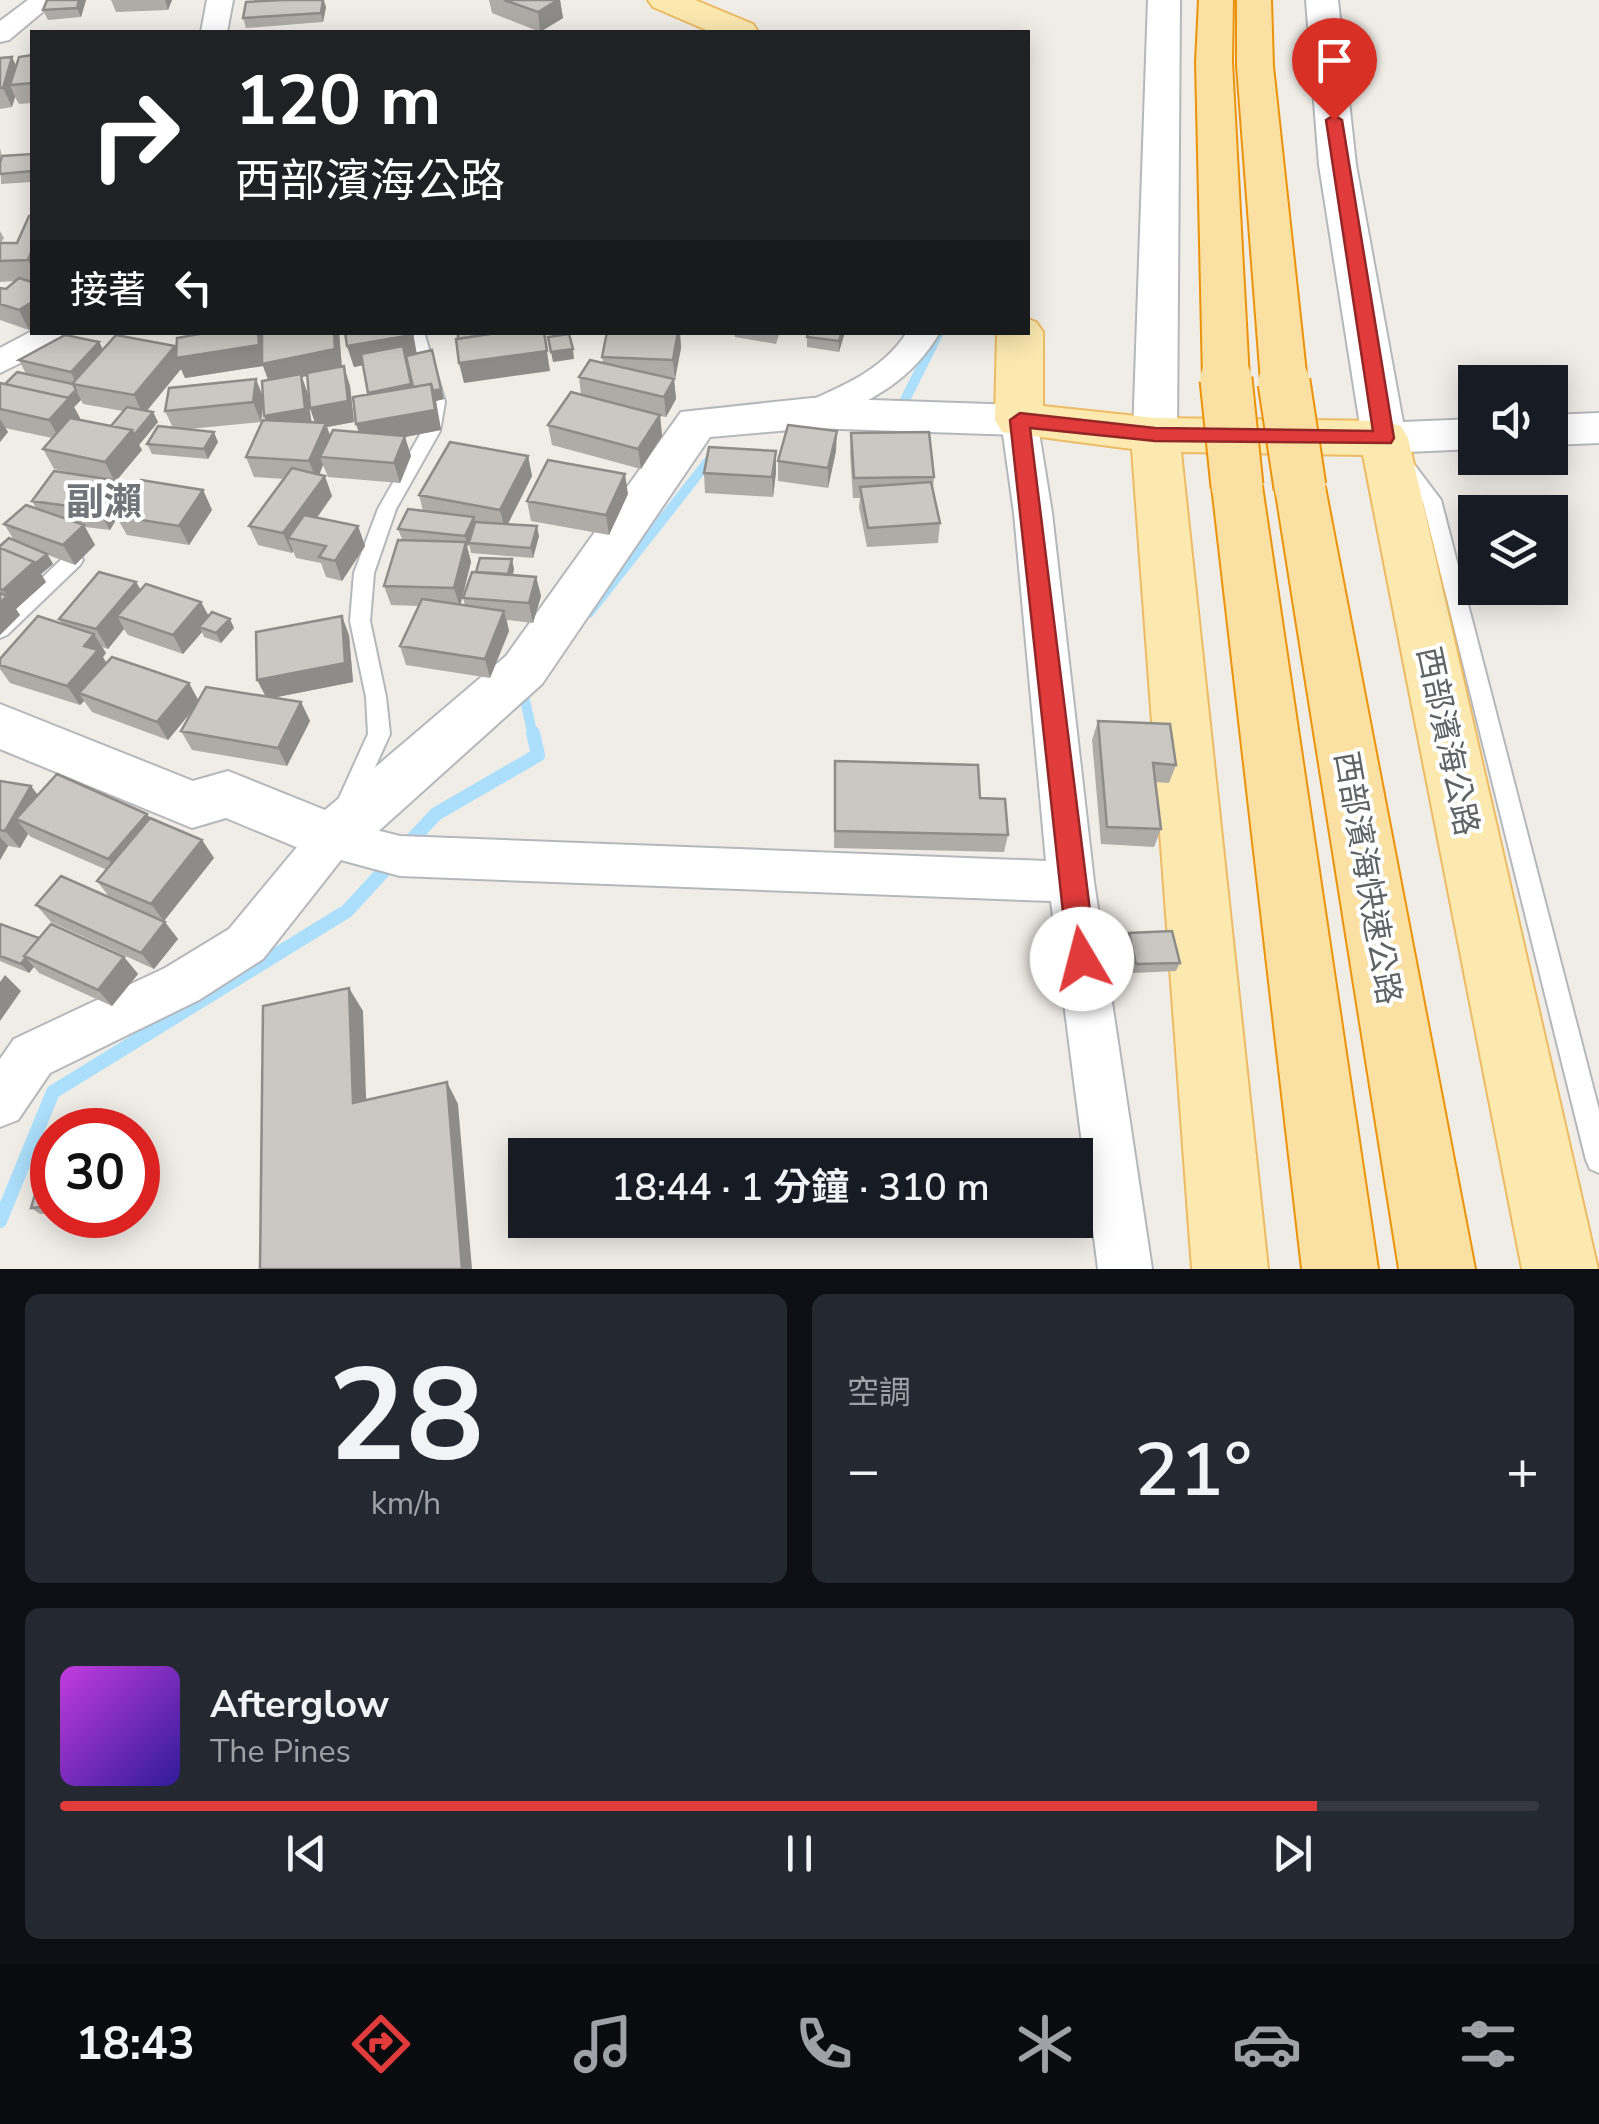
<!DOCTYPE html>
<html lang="zh-TW">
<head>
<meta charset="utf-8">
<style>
	:root { --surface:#171b24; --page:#242831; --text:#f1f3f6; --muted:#9ea1a6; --line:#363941; --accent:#e23b3b }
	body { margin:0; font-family:"Nunito Sans","Noto Sans TC",sans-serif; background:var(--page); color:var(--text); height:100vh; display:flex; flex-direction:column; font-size:38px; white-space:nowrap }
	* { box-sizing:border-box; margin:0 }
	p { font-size:32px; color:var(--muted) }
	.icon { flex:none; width:55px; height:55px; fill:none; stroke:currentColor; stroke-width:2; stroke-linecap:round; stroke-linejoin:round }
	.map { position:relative; height:1269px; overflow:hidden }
	.drawer { display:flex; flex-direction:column; gap:25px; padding:25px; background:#0d0f14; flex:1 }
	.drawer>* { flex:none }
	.top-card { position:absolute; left:30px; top:30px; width:1000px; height:305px; border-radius:0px; box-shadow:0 5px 25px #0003; background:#202124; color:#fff; overflow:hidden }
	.controls { position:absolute; left:1458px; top:365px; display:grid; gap:20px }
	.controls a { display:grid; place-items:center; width:110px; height:110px; border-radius:0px; background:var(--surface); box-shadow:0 5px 25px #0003; font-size:50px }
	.speed { position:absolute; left:30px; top:1108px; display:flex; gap:20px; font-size:50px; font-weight:700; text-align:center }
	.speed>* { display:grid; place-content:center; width:130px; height:130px; border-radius:50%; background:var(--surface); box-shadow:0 5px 25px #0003; line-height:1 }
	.speed .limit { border:15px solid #d22; background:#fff; color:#111 }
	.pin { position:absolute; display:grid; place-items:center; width:85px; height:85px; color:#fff; margin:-102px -42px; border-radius:50% 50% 50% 0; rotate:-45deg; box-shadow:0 0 10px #0007 }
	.pin .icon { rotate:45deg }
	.me { position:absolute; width:110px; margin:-55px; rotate:352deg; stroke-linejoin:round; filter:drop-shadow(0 0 8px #0008) }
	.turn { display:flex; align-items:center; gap:35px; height:210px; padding:0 40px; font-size:45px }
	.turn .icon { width:130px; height:130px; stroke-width:2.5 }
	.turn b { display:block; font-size:70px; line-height:85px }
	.then { display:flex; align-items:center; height:95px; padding:0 40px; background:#0003; gap:20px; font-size:38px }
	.big { font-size:75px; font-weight:600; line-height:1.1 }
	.drawer .card { flex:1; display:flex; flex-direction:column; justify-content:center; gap:15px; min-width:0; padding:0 35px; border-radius:15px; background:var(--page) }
	.drawer .dial { align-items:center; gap:0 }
	.dial b { font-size:130px; line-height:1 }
	.song { display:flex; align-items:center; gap:30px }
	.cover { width:120px; height:120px; border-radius:15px; background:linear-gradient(135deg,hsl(290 70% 55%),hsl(250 70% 35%)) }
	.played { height:10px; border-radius:5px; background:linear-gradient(90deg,var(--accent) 85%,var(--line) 85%) }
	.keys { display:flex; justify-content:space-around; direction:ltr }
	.heat { display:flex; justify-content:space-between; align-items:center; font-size:55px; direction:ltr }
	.drawer .tiles { flex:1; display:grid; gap:25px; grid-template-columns:1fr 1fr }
	.card:last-child { grid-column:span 2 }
	.trip { position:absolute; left:508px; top:1138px; width:585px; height:100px; border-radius:0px; background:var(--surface); box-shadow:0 5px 25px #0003; font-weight:600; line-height:100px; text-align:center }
	.tabs { display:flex; height:160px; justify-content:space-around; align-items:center; background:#090b0e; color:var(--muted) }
	.tabs .icon { width:70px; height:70px }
	.tabs .active { color:var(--accent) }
	.tabs b { font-size:45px; color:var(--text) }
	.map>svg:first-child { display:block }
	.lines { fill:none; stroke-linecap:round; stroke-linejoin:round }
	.stream-far1 { stroke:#acdffb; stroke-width:10 }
	.stream { stroke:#acdffb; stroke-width:14 }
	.service-casing { stroke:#b4b7bb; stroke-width:4 }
	.minor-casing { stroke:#b4b7bb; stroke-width:4 }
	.tertiary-casing { stroke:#b4b7bb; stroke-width:4 }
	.primary-casing { stroke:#ecbb64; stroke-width:4 }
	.trunk-casing { stroke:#ec930a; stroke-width:4 }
	.service { fill:#fff; fill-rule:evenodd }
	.minor { fill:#fff; fill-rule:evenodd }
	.tertiary { fill:#fff; fill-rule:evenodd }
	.primary { fill:#fce9b0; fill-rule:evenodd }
	.trunk { fill:#fae0a2; fill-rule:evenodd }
	.trunk-bridge-casing { stroke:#ec930a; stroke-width:55; stroke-linecap:butt }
	.trunk-bridge { stroke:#fae0a2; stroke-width:51 }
	.wall { fill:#afaca8; fill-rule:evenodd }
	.shaded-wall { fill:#8e8c88 }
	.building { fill:#cbc8c3; stroke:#8e8c88; stroke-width:2.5 }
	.route { fill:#e23b3b; stroke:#932626; stroke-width:2.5 }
	.labels { text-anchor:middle; stroke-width:8; stroke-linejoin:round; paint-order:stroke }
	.street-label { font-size:32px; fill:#5e6366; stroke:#fff }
	.quarter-label { font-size:38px; font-weight:bold; fill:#6f7578; stroke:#fff }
</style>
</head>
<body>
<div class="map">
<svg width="1599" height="1269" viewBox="0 0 1599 1269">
	<rect width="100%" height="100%" fill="#f0ede7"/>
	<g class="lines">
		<path class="stream-far1" d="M903,404l36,-72
			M589,613l125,-159
			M528,690l-4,6 9,40"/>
		<path class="stream" d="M405,847l31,-33 102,-59 -5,-22
			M0,1221l53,-129 294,-181 46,-50"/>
		<g class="service-casing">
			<path id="service" d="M408,332h16l21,70 -5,29 -44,78 -22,64 -4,48 16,76 4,37 -37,82 -8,2 -8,-2 -3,-7 34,-75 -2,-37 -16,-76 4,-48 24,-64 44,-78 5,-29z
				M1404,457l6,2 31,41 158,610v63l-9,-4 -4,-9 -163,-658 -28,-39z
				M73,553l7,2 3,5 -3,5 -73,70 -7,3v-20l66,-63z"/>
		</g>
		<g class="minor-casing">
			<path id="minor" d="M28,0h29l-48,40 -9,2v-21z
				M207,0h26l-6,32h-26z
				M32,331l41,1 -4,7 -69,34v-25z
				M907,332h33c-28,48 -67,68 -116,89l-12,4 -12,-4 -5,-8 5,-8c40,-18 83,-34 107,-73z
				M1019,408l12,4 6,8 15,93 42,369 58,387h-54l-47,-368 -651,-25 -59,-16 -78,99 -64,41 -149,73 -32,47 -18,7v-68l14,-20 151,-71 64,-39 87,-105 16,-5 68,17 646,25 -32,-348 -13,-93 6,-8z"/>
		</g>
		<g class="tertiary-casing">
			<path id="tertiary" d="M1148,0h32l-3,435 -6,11 -16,4 -16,-4 -6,-11z
				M1306,0h32l18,165 47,257 72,-3v30l-91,4 -16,-4 -6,-11 -43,-273z
				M812,398l207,7 15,4 7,11 -7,11 -15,4 -207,-7 -102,9 -168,247 -190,171 -20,7 -106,-44 -34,10 -192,-79v-45l193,77 35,-10 97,39 181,-154 175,-244z
				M1599,413v30l-49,2v-30z"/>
		</g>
		<g class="primary-casing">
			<path id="primary" d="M648,0h47l58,24 5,8h-47l-58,-25z
				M1028,319l8,3 7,10v74l112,12 229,3 17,5 7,12 190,831h-76l-159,-814 -182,-3 87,817h-76l-60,-820 -130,-17 -7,-12 2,-88h31z"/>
		</g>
		<g class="trunk-casing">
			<path id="trunk" d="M1199,0h34l-1,62 17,317 -6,11 -17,5 -17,-5 -6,-11 -7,-317z
				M1237,0h34l2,66 34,316 -6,11 -17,5 -17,-5 -6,-11 -24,-316z
				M1237,468l18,5 7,13 116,783h-76l-90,-783 7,-13z
				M1300,469l18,5 7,13 150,782h-76l-124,-782 7,-13z"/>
		</g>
		<use href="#service" class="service"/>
		<use href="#minor" class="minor"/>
		<use href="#tertiary" class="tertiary"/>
		<use href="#primary" class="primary"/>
		<use href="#trunk" class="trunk"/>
		<g class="trunk-bridge-casing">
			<path id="trunk-bridge" d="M1226,379l11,107
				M1284,382l16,105"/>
		</g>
		<use href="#trunk-bridge" class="trunk-bridge"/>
	</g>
	<path class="wall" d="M86,0l-5,17 -33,3 -5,-10z
		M111,0h61l-4,10 -52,2z
		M254,0h70l2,7 -3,15 -77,6 -3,-10 12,-16z
		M489,0h71l3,18 -23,14 -48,-19z
		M32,55v48l-13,1 -4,-7 -3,10 -12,2v-51l12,-1 4,9z
		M0,148l2,8 30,-2v28l-31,2z
		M32,216v65h-3v49l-29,-10v-32l6,1 9,-8 -15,1v-51l4,7 -3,5h16z
		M262,332h77l3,35 8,19 4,36 -27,5 3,9 29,-4 -3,-8 13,-29 -6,-30 -9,2 -7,-21 70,7 27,46 -8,2 5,29 -36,7 6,19 -11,27 -72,-6 -5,-12 -4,9 13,22 -15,22 41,8 7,20 -23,35 -16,-4 -5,-14 -25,-5 -3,-7 -1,2 -34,-8 -9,-19 35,-47 -30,-2 -8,-20 20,-37 -3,-16 -2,18 -72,7 29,13 -10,17 -56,-5 -5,-10 26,-16 -8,-17 98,-15 5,-16 -5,-14 -78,12 -4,-9 -34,42 6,1 5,10 -19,23 3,5 -25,30 2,1 9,17 75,-8 9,20 -23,35 -62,-10 -10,-17 -7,12 -25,-3 10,18 -20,20 -27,-10 5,9 -12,10 5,8 -30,27 4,6 -20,20v-89l14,-6 -10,-16 32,-16 -4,-7 58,-24 -36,-8 -11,-20 9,-11 -47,-10 3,4 -8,10v-59l5,1 21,-10 -7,-14 80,-18 4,7 72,-3 1,4zM307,376l3,32 5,15 -3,-1 -10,-45zM81,400l2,4 40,7 -12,15 -32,-7 1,-1 -6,-11z
		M607,332h82l-9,2 1,14 -7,32 2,19 -10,18 -6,-1 2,20 -21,33 -89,-24 -4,-20 33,-30 -2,-18 24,-14 -1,-6z
		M734,332h46l-4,12 -41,-7z
		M845,332l-6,20 -32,-5v-10z
		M851,433l83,44 -1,12 7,34 -2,20 -71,4 -8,-40 1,-9h-7l-3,-45z
		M836,451l-8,37 -50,-7v-20z
		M528,456l4,20 -25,48 32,12 -6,22 -62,-5 -2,-9 -2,2 4,16 -11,43h5l-2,-7 51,-29 -1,6 23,2 5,19 -8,27 -26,-3 2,11 -19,47 -84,-13 -6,-19 19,-40 -28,-1 -7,-19 35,-45 -17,-2 -4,-10 25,-18 -4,-16z
		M776,472l-3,25 -68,-4 -1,-20z
		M628,494l-19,41 -78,-14 -4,-20z
		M136,582l5,8 60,12 8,14 25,12 -13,15 -17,-6 -2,-5 -19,22 -55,-19 -4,-6 -16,20 -6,-2 4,6 -3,4 3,6 83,20 10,18 67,-5 83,-61 4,47 -81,16 29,4 9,19 -23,45 -95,-16 -11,-19 12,-21 -25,30 -76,-28 -8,-11 -4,4 -70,-22 -10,-14v-10l62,-35 -3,-5z
		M1098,721l78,44 -7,18 -14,-1 6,47 -7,18 -53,-3 -9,-104z
		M835,761l145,37 28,37 -4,17 -170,-4z
		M0,781l31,5 7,9 109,19 4,5 51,21 12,18 -50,63 14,18 -24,30 -103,-47 -15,-17 74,-7 -13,-17 10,-11 -76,-33 -3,-3 -8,14 -12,-2 -8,14z
		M0,924l39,14 85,19 14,17 -26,32 -73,-33 -5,-6 -5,6 -29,-12z
		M1129,933l51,30 -4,8 -43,2 -7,-32z
		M52,1162v51l-12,1 -9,-6z"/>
	<path class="shaded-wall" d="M79,0h7l-5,17 -4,-9z
		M165,0h7l-4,10z
		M323,0l3,7 -3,15 -2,-9z
		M558,0h2l3,18 -23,14 -2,-20z
		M12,57l9,19 -11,9 5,12 -3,10 -9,-19z
		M32,250v20l-4,-10z
		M32,302v26l-3,2 -10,-20z
		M258,332h81l3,37 -40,8 6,17 4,35 -40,7 -8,-20 6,-32 -7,-18 -78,12 -4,-9 -38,46 -9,-20 41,-49 5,12z
		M413,332l4,23 15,-5 12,49 -8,2 5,29 -36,7 6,19 -11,27 -6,-20 -31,-19 -7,-20 19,-11 -7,-20 37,-36 -51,10 -7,-21z
		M544,332l6,39 -86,12 -5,-20z
		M631,332h58l-9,2 1,14 -6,32 -2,-20z
		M842,332h3l-6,20v-11z
		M99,342l10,20 -32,23 -6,-13z
		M573,349l1,10 -21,3 -2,-10z
		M344,366l6,20 4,36 -27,5 6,16 -13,14 3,8 -6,16 -8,-20 8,-33 -7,-20z
		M256,379l8,20 -3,23 -8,-20z
		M674,379l2,20 -10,18 -2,-20z
		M76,390l5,10 -7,7 6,11 -20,22 -11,-20z
		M153,412l5,10 -19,23 3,5 -27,32 -10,-20 27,-32z
		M660,415l2,21 -21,33 -3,-20z
		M0,419l8,13 -8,10z
		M837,431l-1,20 -8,37v-20z
		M214,432l4,10 -10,17 -4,-10z
		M776,451v21l-3,25 -1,-20z
		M528,456l4,20 -27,54 -5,-20z
		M625,474l3,20 -19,41 -3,-20z
		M325,476l7,20 -32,45 -12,-3 5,13 -1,2 -9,-20z
		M119,481l10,20 -13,15 1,2 -7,12 -12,-20z
		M203,490l9,20 -23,35 -10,-19z
		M474,517l2,10 -8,20 -3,-11z
		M84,525l11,20 -20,20 -12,-20z
		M358,526l7,20 -23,35 -7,-20z
		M537,526l2,10 -6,22 -2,-10z
		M466,542l5,20 -11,45 -6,-19z
		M47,554l6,10 -12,10 5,8 -30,27 4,6 -20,20v-32l7,-7 -4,-6 31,-28z
		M512,559l2,10 -5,21 -3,-10z
		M536,577l5,19 -8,27 -4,-20z
		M136,582l11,19 -30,15 7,13 -16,20 -12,-20z
		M201,602l10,19 -12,6 3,5 -19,22 -10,-19z
		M504,611l5,20 -19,47 -5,-19z
		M342,616l7,19 4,47 -86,17 -10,-19z
		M230,619l4,9 -13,15 -5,-10z
		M94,634l12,19 -3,4 7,12 -31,24 5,8 -4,4 -13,-19 17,-40z
		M189,683l10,19 -31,38 -11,-18z
		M301,702l9,19 -23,45 -9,-18z
		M31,786l14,19 -29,14 12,15 -8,14 -15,-17z
		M147,814l12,17 -38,46 -13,-18z
		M0,837l8,9 -8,14z
		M202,840l12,18 -50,63 -13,-17z
		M165,922l13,17 -24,30 -13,-16z
		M124,957l14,17 -26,32 -14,-16z
		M26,958l8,9 -5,6 -8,-9z
		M5,975l16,16 -21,30v-39z
		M349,988l14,23 4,113 -14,-21z
		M447,1082l11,22 14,165h-10z"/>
	<path class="building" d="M47,0h32l-2,8 -34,2z
		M282,0h41l-2,13 -78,5 3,-16z
		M504,0h54l-20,12z
		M32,55v28l-22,2 9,-28z
		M12,57l-9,31h-3v-30z
		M32,154v17l-32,3v-11l2,-7z
		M29,216h3v34l-4,10 -28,1v-18h17z
		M19,278l13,4v20l-13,8 -19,-6v-16l6,1z
		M210,332h48l1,13 -83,13 1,-20z
		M262,332h72l1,17 -73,15z
		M345,332h66l1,3 -65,11z
		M458,332h25v3l-25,4z
		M504,332h40l3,19 -88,12 -3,-24z
		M607,332h71l-5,28 -71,-3z
		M808,332h34l-3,9 -32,-4z
		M569,334l4,15 -22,3 -3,-15z
		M65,335l34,7 -28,30 -52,-12z
		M116,335l59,11 -41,49 -62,-11z
		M403,346l8,38 -43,9 -7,-39z
		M432,350l9,39 -8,2 -2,-7 -18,3 -7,-31z
		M590,360l84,19 -10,18 -85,-20z
		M344,366l4,35 -38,7 -3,-35z
		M17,372l56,12 3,6 -8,8 -63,-14z
		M301,374l4,35 -41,7 -2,-35z
		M256,379l-3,23 -88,9 4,-23z
		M0,383l69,15 -20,22 -49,-11z
		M431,384l4,26 -79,14 -3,-27z
		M571,392l89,23 -22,34 -90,-24z
		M127,407l26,5 -19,23 -2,-5 -21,-4z
		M70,418l62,12 -27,32 -62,-13z
		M263,420l63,3 -17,38 -63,-4z
		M788,425l49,6 -9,37 -50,-7z
		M158,426l56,6 -10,17 -57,-5z
		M333,430l72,6 -11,27 -74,-6z
		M929,432l5,45 -80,1 -3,-45z
		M450,442l78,14 -28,54 -81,-15z
		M709,447l67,4 -4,26 -68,-4z
		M548,460l77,14 -19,41 -79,-14z
		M292,468l33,8 -42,57 -34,-7z
		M54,471l65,10 -21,29 -66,-9z
		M141,480l62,10 -24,36 -63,-10z
		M931,482l9,41 -72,5 -8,-41z
		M26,505l58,20 -21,20 -59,-21z
		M408,509l66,8 -9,19 -67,-7z
		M304,515l54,11 -23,35 -16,-4 7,-11 -38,-8z
		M475,522l62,4 -6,22 -62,-5z
		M9,538l38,16 -12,10 -1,-2 -34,-14v-2z
		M398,540l68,2 -12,46 -70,-2z
		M0,548l34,14 -31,28 -3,-1z
		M480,558l32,1 -4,15 -32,-2z
		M99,572l37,10 -40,47 -37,-10z
		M472,572l64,5 -7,26 -66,-5z
		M146,584l55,18 -28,33 -56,-19z
		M0,593l7,3 -7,7z
		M422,599l82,12 -19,48 -85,-13z
		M212,612l18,7 -14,14 -17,-6z
		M38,616l56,18 -10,12 14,4 -31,36 -67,-21v-6z
		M342,616l3,47 -88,17 -1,-48z
		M112,657l77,26 -32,39 -78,-29z
		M206,687l95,15 -23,46 -97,-17z
		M1098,721l72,3 6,41 -23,-2 8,66 -54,-2z
		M835,761l143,4 2,33 25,1 3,36 -173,-4z
		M57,774l90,40 -39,45 -92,-40z
		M0,781l31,5 -26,45 -5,-1z
		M150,818l52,22 -51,64 -54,-23z
		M61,876l104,46 -24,31 -105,-48z
		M0,924l39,14 -15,18 2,1 -5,7 -21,-8z
		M51,924l73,33 -26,33 -74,-34z
		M1172,931l8,32 -44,1 -7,-31z
		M349,988l4,115 94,-21 15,187h-202l3,-263z
		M52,1162v44l-21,2 13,-45z"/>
	<path class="route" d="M1334,115l8,5 52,318 -3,5 -236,-2 -125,-13 66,531 -4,9 -10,3 -10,-3 -4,-9 -58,-539 10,-7 135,15 218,3 -47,-311z"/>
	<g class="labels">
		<g class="street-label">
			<text transform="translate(1448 741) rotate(78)" y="11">西部濱海公路</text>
			<text transform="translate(1368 878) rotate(80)" y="11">西部濱海快速公路</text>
		</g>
		<g class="quarter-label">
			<text x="104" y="515">副瀨</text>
		</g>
	</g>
</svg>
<div class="controls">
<a><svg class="icon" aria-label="sound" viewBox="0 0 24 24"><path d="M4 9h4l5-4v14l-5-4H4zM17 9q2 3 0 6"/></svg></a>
<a><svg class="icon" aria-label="layers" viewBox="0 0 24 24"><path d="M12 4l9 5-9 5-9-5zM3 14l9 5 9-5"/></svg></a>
</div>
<div class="speed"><div class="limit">30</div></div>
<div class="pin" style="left:1334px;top:120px;background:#d93025"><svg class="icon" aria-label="arrive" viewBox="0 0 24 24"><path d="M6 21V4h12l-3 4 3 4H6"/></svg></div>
<svg class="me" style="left:1082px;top:959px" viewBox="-20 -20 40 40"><circle r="19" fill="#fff"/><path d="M0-13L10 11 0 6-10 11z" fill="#e23b3b"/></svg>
<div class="trip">18:44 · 1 分鐘 · 310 m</div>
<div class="top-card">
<div class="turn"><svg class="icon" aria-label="right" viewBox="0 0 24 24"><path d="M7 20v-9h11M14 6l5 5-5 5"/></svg><div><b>120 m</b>西部濱海公路</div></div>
<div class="then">接著<svg class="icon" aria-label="left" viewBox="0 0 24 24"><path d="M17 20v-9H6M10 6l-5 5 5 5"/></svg></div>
</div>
</div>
<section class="drawer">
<div class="tiles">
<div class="card dial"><b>28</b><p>km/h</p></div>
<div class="card"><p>空調</p>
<div class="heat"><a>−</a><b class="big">21°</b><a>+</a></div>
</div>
<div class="card">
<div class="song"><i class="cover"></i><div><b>Afterglow</b><p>The Pines</p></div></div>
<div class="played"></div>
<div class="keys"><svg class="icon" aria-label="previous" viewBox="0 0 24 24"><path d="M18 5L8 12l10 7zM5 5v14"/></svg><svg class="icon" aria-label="pause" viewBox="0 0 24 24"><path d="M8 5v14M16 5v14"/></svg><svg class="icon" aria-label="next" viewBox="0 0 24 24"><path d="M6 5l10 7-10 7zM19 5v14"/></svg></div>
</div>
</div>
</section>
<nav class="tabs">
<b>18:43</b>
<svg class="icon active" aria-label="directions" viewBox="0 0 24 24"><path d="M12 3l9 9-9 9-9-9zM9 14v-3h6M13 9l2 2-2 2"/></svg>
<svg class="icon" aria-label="music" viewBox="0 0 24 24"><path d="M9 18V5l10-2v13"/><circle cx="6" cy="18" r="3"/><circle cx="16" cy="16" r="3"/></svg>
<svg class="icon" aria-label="phone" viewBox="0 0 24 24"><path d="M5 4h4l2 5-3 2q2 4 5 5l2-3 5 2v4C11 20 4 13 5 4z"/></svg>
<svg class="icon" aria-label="climate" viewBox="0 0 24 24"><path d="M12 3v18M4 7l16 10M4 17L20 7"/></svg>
<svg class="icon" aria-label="car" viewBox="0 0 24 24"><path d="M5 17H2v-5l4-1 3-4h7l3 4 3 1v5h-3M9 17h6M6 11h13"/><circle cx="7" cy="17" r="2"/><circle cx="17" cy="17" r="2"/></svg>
<svg class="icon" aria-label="filters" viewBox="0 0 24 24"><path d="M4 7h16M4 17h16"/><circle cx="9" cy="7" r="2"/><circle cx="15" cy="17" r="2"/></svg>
</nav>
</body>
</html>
